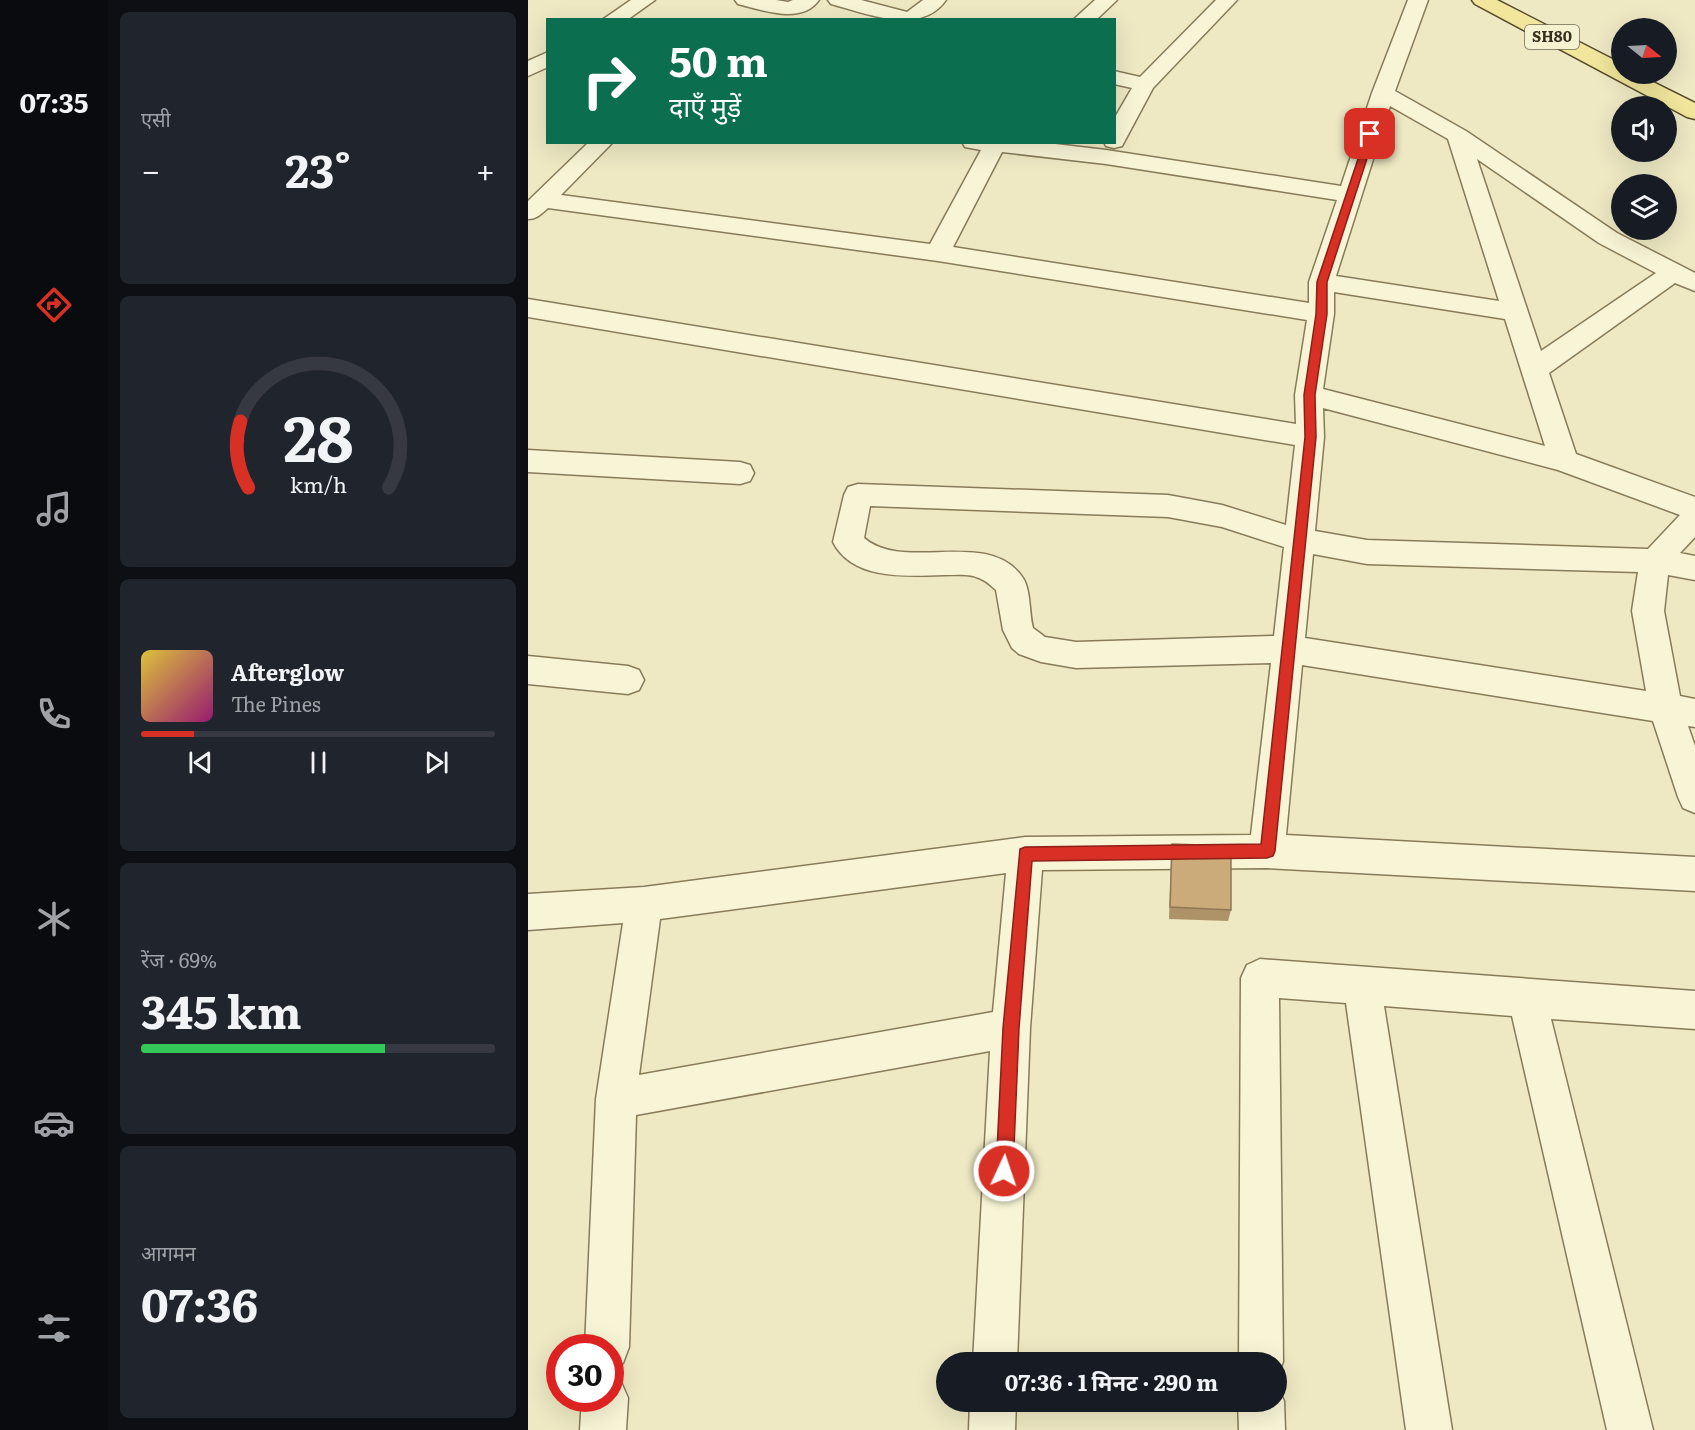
<!DOCTYPE html>
<html lang="hi">
<head>
<meta charset="utf-8">
<style>
	:root { --surface:#171b24; --page:#20242c; --text:#f1f3f6; --muted:#9ea1a6; --line:#363941; --accent:#d93025 }
	body { margin:0; font-family:Literata,"Noto Sans Devanagari",serif; background:var(--page); color:var(--text); height:100vh; display:flex; flex-direction:column; font-size:22px; white-space:nowrap }
	* { box-sizing:border-box; margin:0 }
	p { font-size:20px; color:var(--muted) }
	.icon { flex:none; width:33px; height:33px; fill:none; stroke:currentColor; stroke-width:2; stroke-linecap:round; stroke-linejoin:round }
	.map { position:relative; flex:1; overflow:hidden }
	.sheet { display:flex; flex-direction:column; gap:12px; padding:12px; background:#0d0f14; width:420px }
	.sheet>* { flex:none }
	.banner { position:absolute; left:18px; top:18px; width:570px; height:126px; border-radius:0px; box-shadow:0 6px 24px #0002; background:#0b6e4f; color:#fff; overflow:hidden }
	.needle { width:39px; rotate:108deg }
	.controls { position:absolute; left:1083px; top:18px; display:grid; gap:12px }
	.controls a { display:grid; place-items:center; width:66px; height:66px; border-radius:50%; background:var(--surface); box-shadow:0 6px 24px #0002; font-size:30px }
	.speed { position:absolute; left:18px; top:1334px; display:flex; gap:12px; font-size:30px; font-weight:700; text-align:center }
	.speed>* { display:grid; place-content:center; width:78px; height:78px; border-radius:50%; background:var(--surface); box-shadow:0 6px 24px #0002; line-height:1 }
	.speed .limit { border:9px solid #d22; background:#fff; color:#111 }
	.pin { position:absolute; display:grid; place-items:center; width:51px; height:51px; color:#fff; margin:-26px; border-radius:12px; box-shadow:0 3px 9px #0006 }
	.me { position:absolute; width:66px; margin:-33px; rotate:3deg; stroke-linejoin:round; filter:drop-shadow(0 0 4px #0008) }
	.turn { display:flex; align-items:center; gap:21px; height:126px; padding:0 24px; font-size:27px }
	.turn .icon { width:78px; height:78px; stroke-width:2.5 }
	.turn b { display:block; font-size:42px; line-height:51px }
	.big { font-size:45px; font-weight:700; line-height:1.1 }
	.sheet .tile { flex:1; display:flex; flex-direction:column; justify-content:center; gap:9px; min-width:0; padding:0 21px; border-radius:9px; background:var(--page) }
	.sheet .dial { align-items:center; gap:0 }
	.dial svg { height:156px; overflow:visible; fill:none; stroke:var(--line); stroke-width:7; stroke-linecap:round; text-anchor:middle }
	.dial text { fill:var(--text); stroke:none }
	.song { display:flex; align-items:center; gap:18px }
	.cover { width:72px; height:72px; border-radius:9px; background:linear-gradient(135deg,hsl(50 70% 55%),hsl(320 70% 35%)) }
	.played { height:6px; border-radius:3px; background:linear-gradient(90deg,var(--accent) 15%,var(--line) 15%) }
	.keys { display:flex; justify-content:space-around; direction:ltr }
	.heat { display:flex; justify-content:space-between; align-items:center; font-size:33px; direction:ltr }
	.charge { height:9px; border-radius:4px; background:linear-gradient(90deg,#34c759 69%,var(--line) 0) }
	.trip { position:absolute; left:408px; top:1352px; width:351px; height:60px; border-radius:30px; background:var(--surface); box-shadow:0 6px 24px #0002; font-weight:700; line-height:60px; text-align:center }
	main { display:flex; flex:1; min-height:0 }
	.dock { display:flex; flex-direction:column; width:108px; justify-content:space-around; align-items:center; background:#090b0e; color:var(--muted) }
	.dock .icon { width:42px; height:42px }
	.dock .active { color:var(--accent) }
	.dock b { font-size:27px; color:var(--text) }
	.map>svg:first-child { display:block }
	.lines { fill:none; stroke-linecap:round; stroke-linejoin:round }
	.minor-casing { stroke:#887b5a; stroke-width:3 }
	.primary-casing { stroke:#55482e; stroke-width:3 }
	.minor { fill:#f8f5d6; fill-rule:evenodd }
	.primary { fill:#f1e69b; fill-rule:evenodd }
	.wall { fill:#af9368 }
	.building { fill:#cbab79; stroke:#8e7855; stroke-width:1.5 }
	.route { fill:#d93025; stroke:#8d1f18; stroke-width:1.5 }
	.labels { text-anchor:middle; stroke-width:4.5; stroke-linejoin:round; paint-order:stroke }
	.shield { fill:#f5f2d2; stroke:#706a54; stroke-width:1.5 }
	.shield-label { font-size:15px; font-weight:bold; fill:#372f1e }
</style>
</head>
<body>
<main>
<nav class="dock">
<b>07:35</b>
<svg class="icon active" aria-label="directions" viewBox="0 0 24 24"><path d="M12 3l9 9-9 9-9-9zM9 14v-3h6M13 9l2 2-2 2"/></svg>
<svg class="icon" aria-label="music" viewBox="0 0 24 24"><path d="M9 18V5l10-2v13"/><circle cx="6" cy="18" r="3"/><circle cx="16" cy="16" r="3"/></svg>
<svg class="icon" aria-label="phone" viewBox="0 0 24 24"><path d="M5 4h4l2 5-3 2q2 4 5 5l2-3 5 2v4C11 20 4 13 5 4z"/></svg>
<svg class="icon" aria-label="climate" viewBox="0 0 24 24"><path d="M12 3v18M4 7l16 10M4 17L20 7"/></svg>
<svg class="icon" aria-label="car" viewBox="0 0 24 24"><path d="M5 17H2v-5l4-1 3-4h7l3 4 3 1v5h-3M9 17h6M6 11h13"/><circle cx="7" cy="17" r="2"/><circle cx="17" cy="17" r="2"/></svg>
<svg class="icon" aria-label="filters" viewBox="0 0 24 24"><path d="M4 7h16M4 17h16"/><circle cx="9" cy="7" r="2"/><circle cx="15" cy="17" r="2"/></svg>
</nav>
<section class="sheet">
<div class="tile"><p>एसी</p>
<div class="heat"><a>−</a><b class="big">23°</b><a>+</a></div>
</div>
<div class="tile dial"><svg viewBox="0 0 100 80">
<path d="M14 69A42 42 0 1 1 86 69"/>
<path d="M14 69A42 42 0 0 1 10 35" stroke="#d93025"/>
<text x="50" y="56" font-size="32" font-weight="700">28</text>
<text x="50" y="72" font-size="11">km/h</text>
</svg></div>
<div class="tile">
<div class="song"><i class="cover"></i><div><b>Afterglow</b><p>The Pines</p></div></div>
<div class="played"></div>
<div class="keys"><svg class="icon" aria-label="previous" viewBox="0 0 24 24"><path d="M18 5L8 12l10 7zM5 5v14"/></svg><svg class="icon" aria-label="pause" viewBox="0 0 24 24"><path d="M8 5v14M16 5v14"/></svg><svg class="icon" aria-label="next" viewBox="0 0 24 24"><path d="M6 5l10 7-10 7zM19 5v14"/></svg></div>
</div>
<div class="tile"><p>रेंज · 69%</p><b class="big">345 km</b><div class="charge"></div></div>
<div class="tile"><p>आगमन</p><b class="big">07:36</b></div>
</section>
<div class="map">
<svg width="1167" height="1430" viewBox="0 0 1167 1430">
	<rect width="100%" height="100%" fill="#eee9c3"/>
	<g class="lines">
		<g class="minor-casing">
			<path id="minor" d="M103,0h24l-28,20h-25z
				M207,0h41l12,2 5,-2h26c-17,25 -57,10 -81,4z
				M300,0h33l46,12 16,-12h23c-26,37 -80,13 -115,4z
				M567,0h22l-21,20h-23z
				M688,0h21l-84,88 -31,58 -8,2 -8,-2 -2,-4h10v-23l18,-31 -18,-4v-13l26,6z
				M880,0h20l-33,91 71,40 151,102 78,40v18l-20,-8 -126,90 27,81 119,43v40l-15,16 15,3v24l-27,-5 -4,36 16,85 15,3v28l-7,-1 7,20v67l-12,-5 -5,-11 -25,-76 -351,-56 -16,170 409,22v34l-428,-23 -225,2 -12,158 -13,334h-44l17,-311 -354,64 -7,232 -6,16 -13,5v-21h-25l11,-248 27,-176 -95,7v-36l116,-7 381,-50 226,-2 20,-172 -195,5 -35,-6 -22,-8 -7,-6 -9,-18 -7,-40c-4,-3 -9,-9 -15,-11 -11,-6 -24,-4 -37,-4 -37,1 -91,6 -111,-33l11,-47 4,-8 10,-3 310,11 54,10 64,20 9,-80 -767,-128v-18l768,125 -1,-29 12,-75 -369,-59 -390,-53c-7,6 -11,11 -20,11v-18l61,-59h24l-52,53 369,49 51,-94 -16,-3 -3,-5h76l68,8 235,36 31,-93zM862,106l58,33 51,162 -163,-25zM474,152l104,12 231,36 -28,82v21l-356,-56zM949,159l122,84 57,30 -115,78zM806,292l171,27 40,127 -222,-57 11,-75zM795,408l235,62 122,45 -32,34 -281,-9 -52,-9 9,-94zM342,506l298,11 54,10 62,20 -10,89 -198,6 -31,-5 -12,-9c-4,-15 -2,-37 -10,-50 -34,-51 -119,-5 -159,-40zM785,554l54,10 271,8 -6,39 14,80 -341,-53zM478,873l-13,139 -354,63 21,-156z
				M20,52v15l-20,9v-15z
				M0,450l212,12 10,3 4,8 -4,8 -10,3 -212,-12z
				M0,656l100,10 11,4 5,10 -5,10 -11,4 -100,-10z
				M732,959l435,32v38l-144,-10 102,411h-46l-95,-414 -128,-10 68,424h-46l-60,-427 -67,-5 4,364 -7,16v-16h-37l2,-384 6,-13z
				M82,1378l11,4 7,16 -2,32h-46l2,-32h28z
				M749,1385l7,16 1,29h-46l-1,-29h38z
				M442,1401h46l-1,29h-46z"/>
		</g>
		<g class="primary-casing">
			<path id="primary" d="M944,0h25l125,64v10h15l58,29v16l-8,-2 -212,-113z"/>
		</g>
		<use href="#minor" class="minor"/>
		<use href="#primary" class="primary"/>
	</g>
	<path class="wall" d="M644,844l59,66 -3,11 -59,-2 2,-62z"/>
	<path class="building" d="M644,844l59,2v64l-61,-3z"/>
	<path class="route" d="M839,132l8,2 -48,148v32l-12,81 1,42 -41,414 -2,5 -6,2 -235,3 -13,167 -6,143 -3,6 -6,3 -6,-3 -2,-6 7,-143 17,-179 5,-2 236,-3 44,-407 -1,-42 12,-81 1,-32z"/>
	<g class="labels">
		<rect class="shield" x="997" y="25" width="54" height="24" rx="4.5"/>
		<g class="shield-label">
			<text x="1024" y="42">SH80</text>
		</g>
	</g>
</svg>
<div class="controls">
<a><svg class="needle" viewBox="-14 -14 28 28"><path d="M0-13l5 13h-10z" fill="#e53935"/><path d="M0 13l5-13h-10z" fill="#9ea1a6"/></svg></a>
<a><svg class="icon" aria-label="sound" viewBox="0 0 24 24"><path d="M4 9h4l5-4v14l-5-4H4zM17 9q2 3 0 6"/></svg></a>
<a><svg class="icon" aria-label="layers" viewBox="0 0 24 24"><path d="M12 4l9 5-9 5-9-5zM3 14l9 5 9-5"/></svg></a>
</div>
<div class="speed"><div class="limit">30</div></div>
<div class="pin" style="left:842px;top:134px;background:#d93025"><svg class="icon" aria-label="arrive" viewBox="0 0 24 24"><path d="M6 21V4h12l-3 4 3 4H6"/></svg></div>
<svg class="me" style="left:476px;top:1171px" viewBox="-20 -20 40 40"><circle r="17" fill="#d93025" stroke="#fff" stroke-width="3"/><path d="M0-11L8 9 0 5-8 9z" fill="#fff"/></svg>
<div class="trip">07:36 · 1 मिनट · 290 m</div>
<div class="banner">
<div class="turn"><svg class="icon" aria-label="right" viewBox="0 0 24 24"><path d="M7 20v-9h11M14 6l5 5-5 5"/></svg><div><b>50 m</b>दाएँ मुड़ें</div></div>
</div>
</div>
</main>
</body>
</html>
